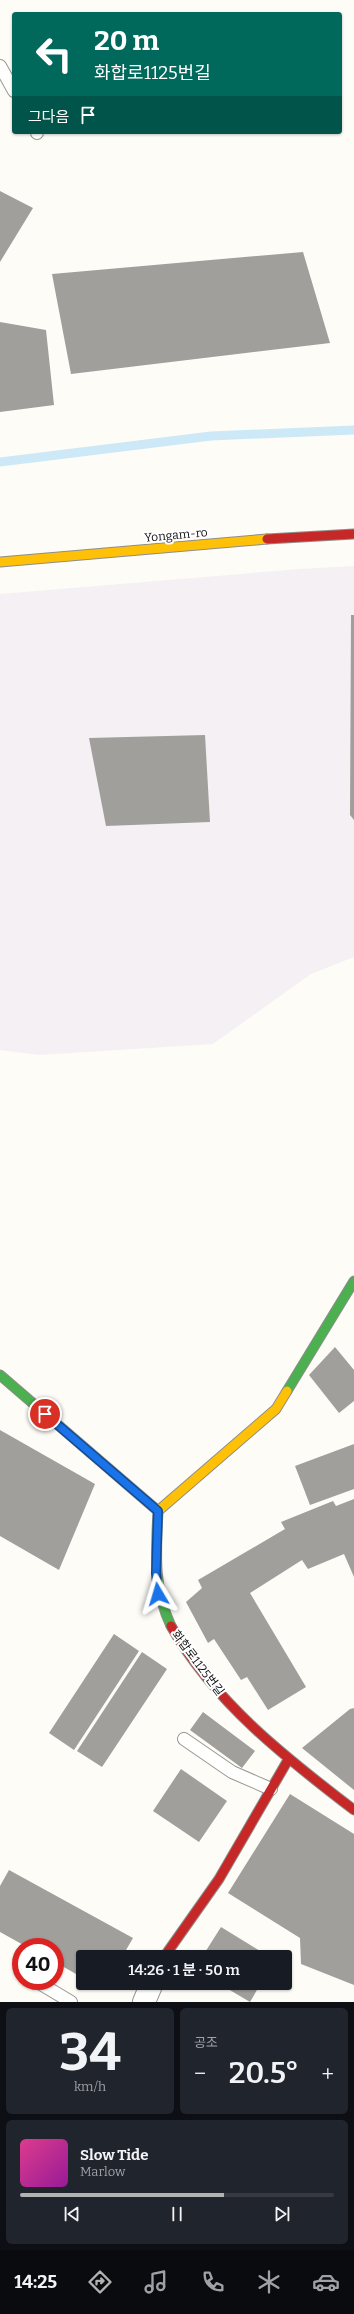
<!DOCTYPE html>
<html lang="ko">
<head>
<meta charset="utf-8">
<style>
	:root { --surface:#171b24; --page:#20242c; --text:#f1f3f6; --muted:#9ea1a6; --line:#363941; --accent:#b2b2b3 }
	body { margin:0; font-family:Bitter,"Noto Sans KR",serif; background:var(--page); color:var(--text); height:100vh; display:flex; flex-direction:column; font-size:15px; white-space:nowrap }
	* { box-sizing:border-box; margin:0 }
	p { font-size:13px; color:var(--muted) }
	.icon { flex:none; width:22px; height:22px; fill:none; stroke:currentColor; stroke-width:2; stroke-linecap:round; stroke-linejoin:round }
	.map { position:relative; height:2002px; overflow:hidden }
	.details { display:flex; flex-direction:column; gap:6px; padding:6px; background:#0d0f14; flex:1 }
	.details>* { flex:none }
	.top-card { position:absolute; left:12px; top:12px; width:330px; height:122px; border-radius:4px; box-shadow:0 1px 3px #0004; background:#00695c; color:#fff; overflow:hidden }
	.speed { position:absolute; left:12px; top:1938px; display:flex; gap:8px; font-size:20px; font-weight:700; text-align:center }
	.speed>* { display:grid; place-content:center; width:52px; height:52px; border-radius:50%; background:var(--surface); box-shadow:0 1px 3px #0004; line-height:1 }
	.speed .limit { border:6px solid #d22; background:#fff; color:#111 }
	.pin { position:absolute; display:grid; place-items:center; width:34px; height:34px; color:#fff; margin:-17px; border:2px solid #fff; border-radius:50%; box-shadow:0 1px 4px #0007 }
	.me { position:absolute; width:44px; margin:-22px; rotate:353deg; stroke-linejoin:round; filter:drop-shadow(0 0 3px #0008) }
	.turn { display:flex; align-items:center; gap:14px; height:84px; padding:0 16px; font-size:18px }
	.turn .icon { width:52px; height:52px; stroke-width:2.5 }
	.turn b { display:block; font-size:28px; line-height:34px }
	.then { display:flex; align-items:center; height:38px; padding:0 16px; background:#0003; gap:8px; font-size:15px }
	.big { font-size:30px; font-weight:600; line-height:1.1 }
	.details .tile { flex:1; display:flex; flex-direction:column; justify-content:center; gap:6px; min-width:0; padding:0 14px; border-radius:6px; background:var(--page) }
	.details .dial { align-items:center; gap:0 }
	.dial b { font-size:52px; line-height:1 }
	.song { display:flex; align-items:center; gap:12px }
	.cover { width:48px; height:48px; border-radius:6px; background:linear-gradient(135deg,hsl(330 70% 55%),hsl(300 70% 35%)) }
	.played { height:4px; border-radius:2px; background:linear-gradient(90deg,var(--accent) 65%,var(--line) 65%) }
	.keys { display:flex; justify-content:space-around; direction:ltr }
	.heat { display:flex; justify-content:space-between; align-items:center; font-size:22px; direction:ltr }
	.details .tiles { flex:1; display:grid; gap:6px; grid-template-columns:1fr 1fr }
	.tile:last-child { grid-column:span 2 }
	.trip { position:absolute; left:76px; top:1950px; width:216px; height:40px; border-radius:4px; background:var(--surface); box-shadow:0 1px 3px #0004; font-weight:600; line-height:40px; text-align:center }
	.tab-bar { display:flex; height:64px; justify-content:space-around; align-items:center; background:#090b0e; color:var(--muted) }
	.tab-bar .icon { width:28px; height:28px }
	.tab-bar .current { color:var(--accent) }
	.tab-bar b { font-size:18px; color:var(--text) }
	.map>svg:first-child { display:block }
	.industrial { fill:#f5f0f3 }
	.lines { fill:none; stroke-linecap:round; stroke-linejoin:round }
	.stream { stroke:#cde8f7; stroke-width:9 }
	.building { fill:#a19f9c }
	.lane-casing { stroke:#979795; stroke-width:14 }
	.street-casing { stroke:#979795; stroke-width:24 }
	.fast-casing { stroke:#8e8d8b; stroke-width:11 }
	.slow-casing { stroke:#8e8d8b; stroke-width:11 }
	.jam-casing { stroke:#8e8d8b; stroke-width:11 }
	.lane { stroke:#fffffe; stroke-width:12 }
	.street { stroke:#fffffe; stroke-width:22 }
	.fast { stroke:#4caf50; stroke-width:9 }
	.slow { stroke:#ffc107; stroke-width:9 }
	.jam { stroke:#c62828; stroke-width:9 }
	.route-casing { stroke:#114b97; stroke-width:10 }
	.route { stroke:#1a73e8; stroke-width:7 }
	.labels { text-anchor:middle; stroke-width:4; stroke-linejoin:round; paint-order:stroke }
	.street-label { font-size:12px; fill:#111; stroke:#fff }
</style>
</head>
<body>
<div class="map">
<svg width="354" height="2002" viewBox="0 0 354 2002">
	<rect width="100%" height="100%" fill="#fdfcf7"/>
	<path class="industrial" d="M354,566v391l-43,17 -98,70 -173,11 -40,-5v-456l300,-25z"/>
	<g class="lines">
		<path class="stream" d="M0,462l211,-26 143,-6"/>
	</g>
	<path class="building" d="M0,191l33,17 -33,54z
		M303,252l27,91 -259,31 -19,-100z
		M0,322l46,8 8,75 -54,7z
		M351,615h3v205l-4,-5z
		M205,735l5,87 -104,4 -17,-88z
		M335,1347l19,23v31l-15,12 -30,-38z
		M0,1430l95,54 -36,86 -59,-34z
		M354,1444v45l-44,16 -15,-39z
		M354,1499v78l-10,-23 -36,15 -6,-9 -52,33 56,94 -38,23 -21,-33 -6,3 -27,-41 -6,4 -22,-41 16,-14 -4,-8 87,-51 -4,-7 52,-21 3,5z
		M114,1634l25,17 -65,99 -25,-17z
		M142,1652l25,17 -65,98 -25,-16z
		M354,1708v82l-52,-42 48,-39z
		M203,1712l52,39 -13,17 -52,-38z
		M181,1769l46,32 -28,41 -46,-31z
		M290,1794l64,40v151l-53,-21 -1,-26 -72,-45z
		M9,1870l124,68 -11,19h-39v21l-28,-16v-15h-28l-27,-15v-46z
		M221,1927l49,30h-68z
		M92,1983h16l-4,7z
		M218,1983h43l-11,19z"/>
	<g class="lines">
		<g class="lane-casing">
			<path id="lane" d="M0,66l14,25
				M37,132v1
				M184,1739l48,33 39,17
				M36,1981l35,21"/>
		</g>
		<g class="street-casing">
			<path id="street" d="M144,2002l8,-19"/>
		</g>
		<g class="fast-casing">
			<path id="fast" d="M0,1375l158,136c-2,41 -5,77 13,115
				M287,1391l67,-110"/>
		</g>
		<g class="slow-casing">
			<path id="slow" d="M0,562l267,-23
				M158,1511l118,-102 11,-18"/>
		</g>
		<g class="jam-casing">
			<path id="jam" d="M267,539l87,-5
				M171,1626c43,76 115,132 183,184
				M164,1957l55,-78 69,-119"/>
		</g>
		<use href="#lane" class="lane"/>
		<use href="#street" class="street"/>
		<use href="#fast" class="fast"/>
		<use href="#slow" class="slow"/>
		<use href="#jam" class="jam"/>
	</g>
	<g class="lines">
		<g class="route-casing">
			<path id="route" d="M45,1414l113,97 -2,62 2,21"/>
		</g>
		<use href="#route" class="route"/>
	</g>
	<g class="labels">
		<g class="street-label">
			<text transform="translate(176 535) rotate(-5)" y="4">Yongam-ro</text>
			<text transform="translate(198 1663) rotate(53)" y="4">화합로1125번길</text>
		</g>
	</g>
</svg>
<div class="speed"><div class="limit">40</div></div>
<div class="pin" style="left:45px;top:1414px;background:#d93025"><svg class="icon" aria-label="arrive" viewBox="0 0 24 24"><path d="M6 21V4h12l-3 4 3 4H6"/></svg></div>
<svg class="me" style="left:158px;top:1594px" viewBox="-20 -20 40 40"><path d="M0-17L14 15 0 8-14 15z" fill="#1a73e8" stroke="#fff" stroke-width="4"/></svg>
<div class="trip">14:26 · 1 분 · 50 m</div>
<div class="top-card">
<div class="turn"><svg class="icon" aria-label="left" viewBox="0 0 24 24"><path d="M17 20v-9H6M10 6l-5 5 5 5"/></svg><div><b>20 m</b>화합로1125번길</div></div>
<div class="then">그다음<svg class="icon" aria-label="arrive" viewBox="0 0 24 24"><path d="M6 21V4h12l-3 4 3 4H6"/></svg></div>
</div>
</div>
<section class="details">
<div class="tiles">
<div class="tile dial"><b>34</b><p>km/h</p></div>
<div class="tile"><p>공조</p>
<div class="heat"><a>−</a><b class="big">20.5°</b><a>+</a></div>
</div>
<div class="tile">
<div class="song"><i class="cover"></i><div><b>Slow Tide</b><p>Marlow</p></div></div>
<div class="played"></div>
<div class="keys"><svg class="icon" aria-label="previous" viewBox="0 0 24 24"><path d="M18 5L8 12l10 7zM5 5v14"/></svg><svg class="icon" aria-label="pause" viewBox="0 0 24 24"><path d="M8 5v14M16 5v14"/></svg><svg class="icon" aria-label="next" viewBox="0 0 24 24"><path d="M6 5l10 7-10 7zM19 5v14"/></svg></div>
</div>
</div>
</section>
<nav class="tab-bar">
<b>14:25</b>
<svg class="icon current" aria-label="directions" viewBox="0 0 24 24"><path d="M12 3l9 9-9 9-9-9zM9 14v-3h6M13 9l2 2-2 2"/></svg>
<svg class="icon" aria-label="music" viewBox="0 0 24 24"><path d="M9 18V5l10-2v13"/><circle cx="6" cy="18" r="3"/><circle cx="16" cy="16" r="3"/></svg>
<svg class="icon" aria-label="phone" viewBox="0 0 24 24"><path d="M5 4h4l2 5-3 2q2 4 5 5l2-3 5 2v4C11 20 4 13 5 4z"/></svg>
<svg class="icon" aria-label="climate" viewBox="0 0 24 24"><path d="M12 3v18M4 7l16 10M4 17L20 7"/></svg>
<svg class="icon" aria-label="car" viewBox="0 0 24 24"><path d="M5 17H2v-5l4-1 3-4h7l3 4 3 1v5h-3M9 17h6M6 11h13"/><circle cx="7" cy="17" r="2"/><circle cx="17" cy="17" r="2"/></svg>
</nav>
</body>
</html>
